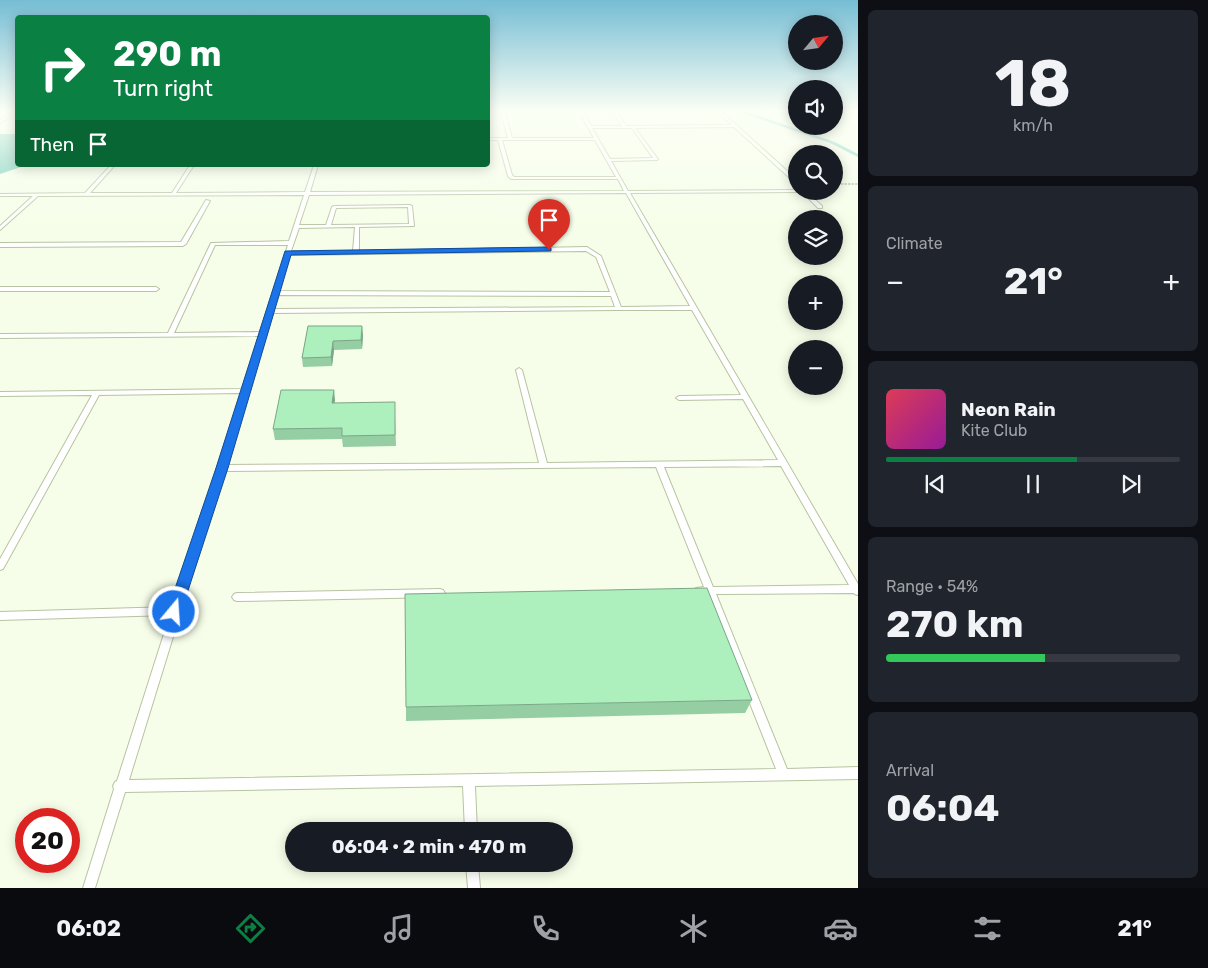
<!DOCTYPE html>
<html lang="en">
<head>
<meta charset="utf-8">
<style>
	:root { --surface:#171b24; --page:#20242c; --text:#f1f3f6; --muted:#9ea1a6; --line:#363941; --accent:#0b8043 }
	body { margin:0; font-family:Rubik,sans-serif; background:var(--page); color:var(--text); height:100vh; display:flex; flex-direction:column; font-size:19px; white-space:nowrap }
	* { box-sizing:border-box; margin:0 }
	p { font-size:16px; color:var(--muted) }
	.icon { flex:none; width:28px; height:28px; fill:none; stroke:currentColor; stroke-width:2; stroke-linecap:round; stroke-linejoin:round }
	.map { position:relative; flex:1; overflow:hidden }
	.panel { display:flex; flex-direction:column; gap:10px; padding:10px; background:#0d0f14; width:350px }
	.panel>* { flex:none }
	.guide { position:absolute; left:15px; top:15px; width:475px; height:152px; border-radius:5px; box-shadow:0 2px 12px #0003; background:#0b8043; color:#fff; overflow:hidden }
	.needle { width:32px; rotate:61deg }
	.tools { position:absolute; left:788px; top:15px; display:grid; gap:10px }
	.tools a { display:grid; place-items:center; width:55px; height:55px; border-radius:50%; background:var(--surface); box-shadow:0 2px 12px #0003; font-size:25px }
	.speed { position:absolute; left:15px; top:808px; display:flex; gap:10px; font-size:25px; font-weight:700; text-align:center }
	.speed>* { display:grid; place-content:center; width:65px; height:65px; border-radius:50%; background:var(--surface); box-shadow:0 2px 12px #0003; line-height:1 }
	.speed .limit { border:8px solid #d22; background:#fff; color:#111 }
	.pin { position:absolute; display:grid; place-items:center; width:42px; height:42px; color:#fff; margin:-51px -21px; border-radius:50% 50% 50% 0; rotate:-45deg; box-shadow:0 0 5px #0007 }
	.pin .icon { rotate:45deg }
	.me { position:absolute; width:55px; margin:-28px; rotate:18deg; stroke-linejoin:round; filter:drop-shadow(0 0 4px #0008) }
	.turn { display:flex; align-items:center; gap:18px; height:105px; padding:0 15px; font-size:22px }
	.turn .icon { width:65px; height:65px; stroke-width:2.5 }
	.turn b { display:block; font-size:35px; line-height:42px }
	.then { display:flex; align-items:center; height:48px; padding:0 15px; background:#0003; gap:10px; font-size:19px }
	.big { font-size:38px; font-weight:700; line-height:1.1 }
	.panel .card { flex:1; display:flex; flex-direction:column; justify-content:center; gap:8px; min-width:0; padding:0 18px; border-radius:8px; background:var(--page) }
	.panel .dial { align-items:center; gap:0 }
	.dial b { font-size:65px; line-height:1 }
	.song { display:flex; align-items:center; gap:15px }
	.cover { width:60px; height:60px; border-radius:8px; background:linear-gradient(135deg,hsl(350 70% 55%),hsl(300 70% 35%)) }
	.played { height:5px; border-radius:2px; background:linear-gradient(90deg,var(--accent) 65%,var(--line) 65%) }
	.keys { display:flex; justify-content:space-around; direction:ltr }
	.heat { display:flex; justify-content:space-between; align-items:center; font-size:28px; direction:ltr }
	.charge { height:8px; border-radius:4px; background:linear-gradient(90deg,#34c759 54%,var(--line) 0) }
	.trip { position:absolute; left:285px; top:822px; width:288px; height:50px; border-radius:25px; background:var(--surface); box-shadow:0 2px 12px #0003; font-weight:700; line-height:50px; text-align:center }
	.dock { display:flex; height:80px; justify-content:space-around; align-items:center; background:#090b0e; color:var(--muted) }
	.dock .icon { width:35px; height:35px }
	.dock .on { color:var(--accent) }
	.dock b { font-size:22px; color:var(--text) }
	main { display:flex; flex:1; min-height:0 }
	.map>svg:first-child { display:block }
	.water { fill:#6ccab6 }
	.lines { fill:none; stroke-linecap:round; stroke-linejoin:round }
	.service-casing { stroke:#b7c3a2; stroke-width:2 }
	.path { stroke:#7f8675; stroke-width:1; stroke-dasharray:2.5 1; stroke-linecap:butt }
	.service { fill:#fff; fill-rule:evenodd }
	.wall { fill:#96cea3 }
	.shaded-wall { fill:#7aa785 }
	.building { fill:#aeefbe; stroke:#7aa785 }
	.route { fill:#1a73e8; stroke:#114b97 }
</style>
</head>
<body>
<main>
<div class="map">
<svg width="858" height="888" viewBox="0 0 858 888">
	<rect width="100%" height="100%" fill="#f6fee9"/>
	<path class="water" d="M739,112h8l88,30 23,12v3l-28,-14z
		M0,134h17l1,31h9l-27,9z"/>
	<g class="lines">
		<g class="service-casing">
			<path id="service" d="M13,112h4l-17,11v-3z
				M501,112h4l7,26h82l-15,-26h4l8,14h31l-9,-14h4l9,14 106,-1 -14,-13h4l74,67v3h-2l-60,-55 -99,1 23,31 -1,1 -46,1 17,30 168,-1v1h2l-2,1 -166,1 228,391v10l-1,1 -4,-2 -137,1 71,175 71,-2v12l-383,7 2,45h-12l-2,-45 -338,6 -30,96h-12l31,-99 -1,-3 2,-4 2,-1 53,-166 -170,5v-8l172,-5 69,-214 -142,2 -96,174 -3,1v-11l92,-164 -92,1v-4l242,-3 17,-53 -259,2v-4l168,-1 43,-90 78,-2 15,-46 -266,1 -38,34v-4l33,-30h-33v-2l85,-1 26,-28h4l-25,28h82l18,-28h4l-18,28 129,-1 9,-27h4l-8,27 314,-1 -6,-12h-107l-3,-3 -10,-36h-10v-2h20zM592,128h40l21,30 -43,1zM502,140h93l21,37h-102l-2,-2zM626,193l64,113 -69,1 -20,-51 -14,-9 -228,4v-24l55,-1 -2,-20 -2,-1 -76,1 -2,1 -6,18h-27l10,-30zM408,207l1,17 -78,1 5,-17zM355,227l-2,24h-62l8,-23zM215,245h73l-28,87 -86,1zM586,251l10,6 14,35 -331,-1 11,-36zM278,295l333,1 4,11 -341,2zM617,310h75l49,85 -62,1 -3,2 3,2 64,-1 35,61 -231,3 -25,-93 -3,-2 -3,2 23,93 -313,2 47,-152zM781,466l68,119 -136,2 -49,-120zM656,467l48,120 -8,1 -2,3 2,3 11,1 69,174 -647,11 95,-309z
				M801,191h5l16,15v2h-4z
				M206,200l4,1 -24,43 -3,2 -183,1v-4l181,-1z
				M0,287h156l3,2 -3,2h-156z
				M440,589l3,1 2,3 -2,3 -3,1 -203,4 -3,-1 -2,-3 2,-3 3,-1z
				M466,864h12l2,24h-12z"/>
		</g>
		<path class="path" d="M834,184h24"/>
		<use href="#service" class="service"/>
	</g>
	<path class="wall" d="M308,326l55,9 -1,14 -28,1 -2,16 -29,1 -1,-9z
		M334,390v13l61,10 1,33 -53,1 -1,-8 -67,1 -2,-11z
		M752,700l-7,13 -339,8v-14z"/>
	<path class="shaded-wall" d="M362,326l1,9 -1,14 -1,-9z
		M333,341l1,9 -2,16 -1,-9z
		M334,390l1,10 -2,14 -1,-11z"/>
	<path class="building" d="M308,326h54l-1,14 -28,1 -2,16 -29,1z
		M281,390h53l-2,13 63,-1v33l-53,1v-8l-69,1z
		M707,588l45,112 -346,7 -1,-113z"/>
	<linearGradient id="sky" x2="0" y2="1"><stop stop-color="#76bdd4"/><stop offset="0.47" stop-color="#fbfff5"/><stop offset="1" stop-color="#fbfff5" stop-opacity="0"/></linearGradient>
	<rect width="858" height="236" fill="url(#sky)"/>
	<path class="route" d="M549,247l2,1v3l-260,4 -63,213 -47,144 -2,4 -5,1 -5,-1 -2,-4 49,-144 69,-217z"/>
</svg>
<div class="tools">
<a><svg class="needle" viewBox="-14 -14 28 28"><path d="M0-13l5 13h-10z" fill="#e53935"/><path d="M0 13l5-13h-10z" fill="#9ea1a6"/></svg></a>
<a><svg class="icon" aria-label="sound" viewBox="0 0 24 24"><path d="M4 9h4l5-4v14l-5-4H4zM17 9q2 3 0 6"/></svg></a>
<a><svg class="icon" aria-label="search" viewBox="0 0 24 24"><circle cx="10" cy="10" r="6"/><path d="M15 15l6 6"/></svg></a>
<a><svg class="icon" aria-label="layers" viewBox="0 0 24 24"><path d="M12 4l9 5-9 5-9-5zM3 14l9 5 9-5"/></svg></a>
<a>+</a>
<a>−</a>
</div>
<div class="speed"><div class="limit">20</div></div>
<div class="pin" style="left:549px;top:250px;background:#d93025"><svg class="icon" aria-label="arrive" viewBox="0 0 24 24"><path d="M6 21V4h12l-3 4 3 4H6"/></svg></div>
<svg class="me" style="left:174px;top:612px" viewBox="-20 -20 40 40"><circle r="17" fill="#1a73e8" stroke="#fff" stroke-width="3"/><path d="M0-11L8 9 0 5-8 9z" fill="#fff"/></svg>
<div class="trip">06:04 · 2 min · 470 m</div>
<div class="guide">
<div class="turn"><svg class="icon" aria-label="right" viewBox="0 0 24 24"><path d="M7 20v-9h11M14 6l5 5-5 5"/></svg><div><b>290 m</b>Turn right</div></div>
<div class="then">Then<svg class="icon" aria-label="arrive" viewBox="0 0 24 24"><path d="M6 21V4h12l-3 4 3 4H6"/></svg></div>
</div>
</div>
<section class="panel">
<div class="card dial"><b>18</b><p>km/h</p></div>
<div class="card"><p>Climate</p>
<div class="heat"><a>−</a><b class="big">21°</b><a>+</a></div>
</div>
<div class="card">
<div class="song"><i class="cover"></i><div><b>Neon Rain</b><p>Kite Club</p></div></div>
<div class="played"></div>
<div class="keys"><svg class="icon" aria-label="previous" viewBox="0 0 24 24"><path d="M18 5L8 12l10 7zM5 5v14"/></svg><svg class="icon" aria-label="pause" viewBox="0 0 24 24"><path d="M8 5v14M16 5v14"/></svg><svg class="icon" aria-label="next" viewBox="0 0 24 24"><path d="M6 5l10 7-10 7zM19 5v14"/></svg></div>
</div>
<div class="card"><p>Range · 54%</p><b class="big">270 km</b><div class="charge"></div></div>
<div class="card"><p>Arrival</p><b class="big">06:04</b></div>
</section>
</main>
<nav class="dock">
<b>06:02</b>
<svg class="icon on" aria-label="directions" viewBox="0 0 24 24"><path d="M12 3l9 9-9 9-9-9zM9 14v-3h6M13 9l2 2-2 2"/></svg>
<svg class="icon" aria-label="music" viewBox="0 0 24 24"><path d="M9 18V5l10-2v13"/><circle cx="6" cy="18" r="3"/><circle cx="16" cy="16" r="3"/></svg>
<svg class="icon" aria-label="phone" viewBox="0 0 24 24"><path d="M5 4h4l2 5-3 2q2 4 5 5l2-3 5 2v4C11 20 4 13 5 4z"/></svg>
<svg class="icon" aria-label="climate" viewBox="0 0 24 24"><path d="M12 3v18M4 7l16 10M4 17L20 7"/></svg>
<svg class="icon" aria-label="car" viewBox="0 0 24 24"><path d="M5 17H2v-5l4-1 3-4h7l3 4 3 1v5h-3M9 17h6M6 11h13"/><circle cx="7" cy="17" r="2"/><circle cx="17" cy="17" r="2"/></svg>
<svg class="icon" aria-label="filters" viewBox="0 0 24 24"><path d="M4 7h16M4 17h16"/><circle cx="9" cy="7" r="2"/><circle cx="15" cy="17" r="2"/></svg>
<b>21°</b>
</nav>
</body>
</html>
